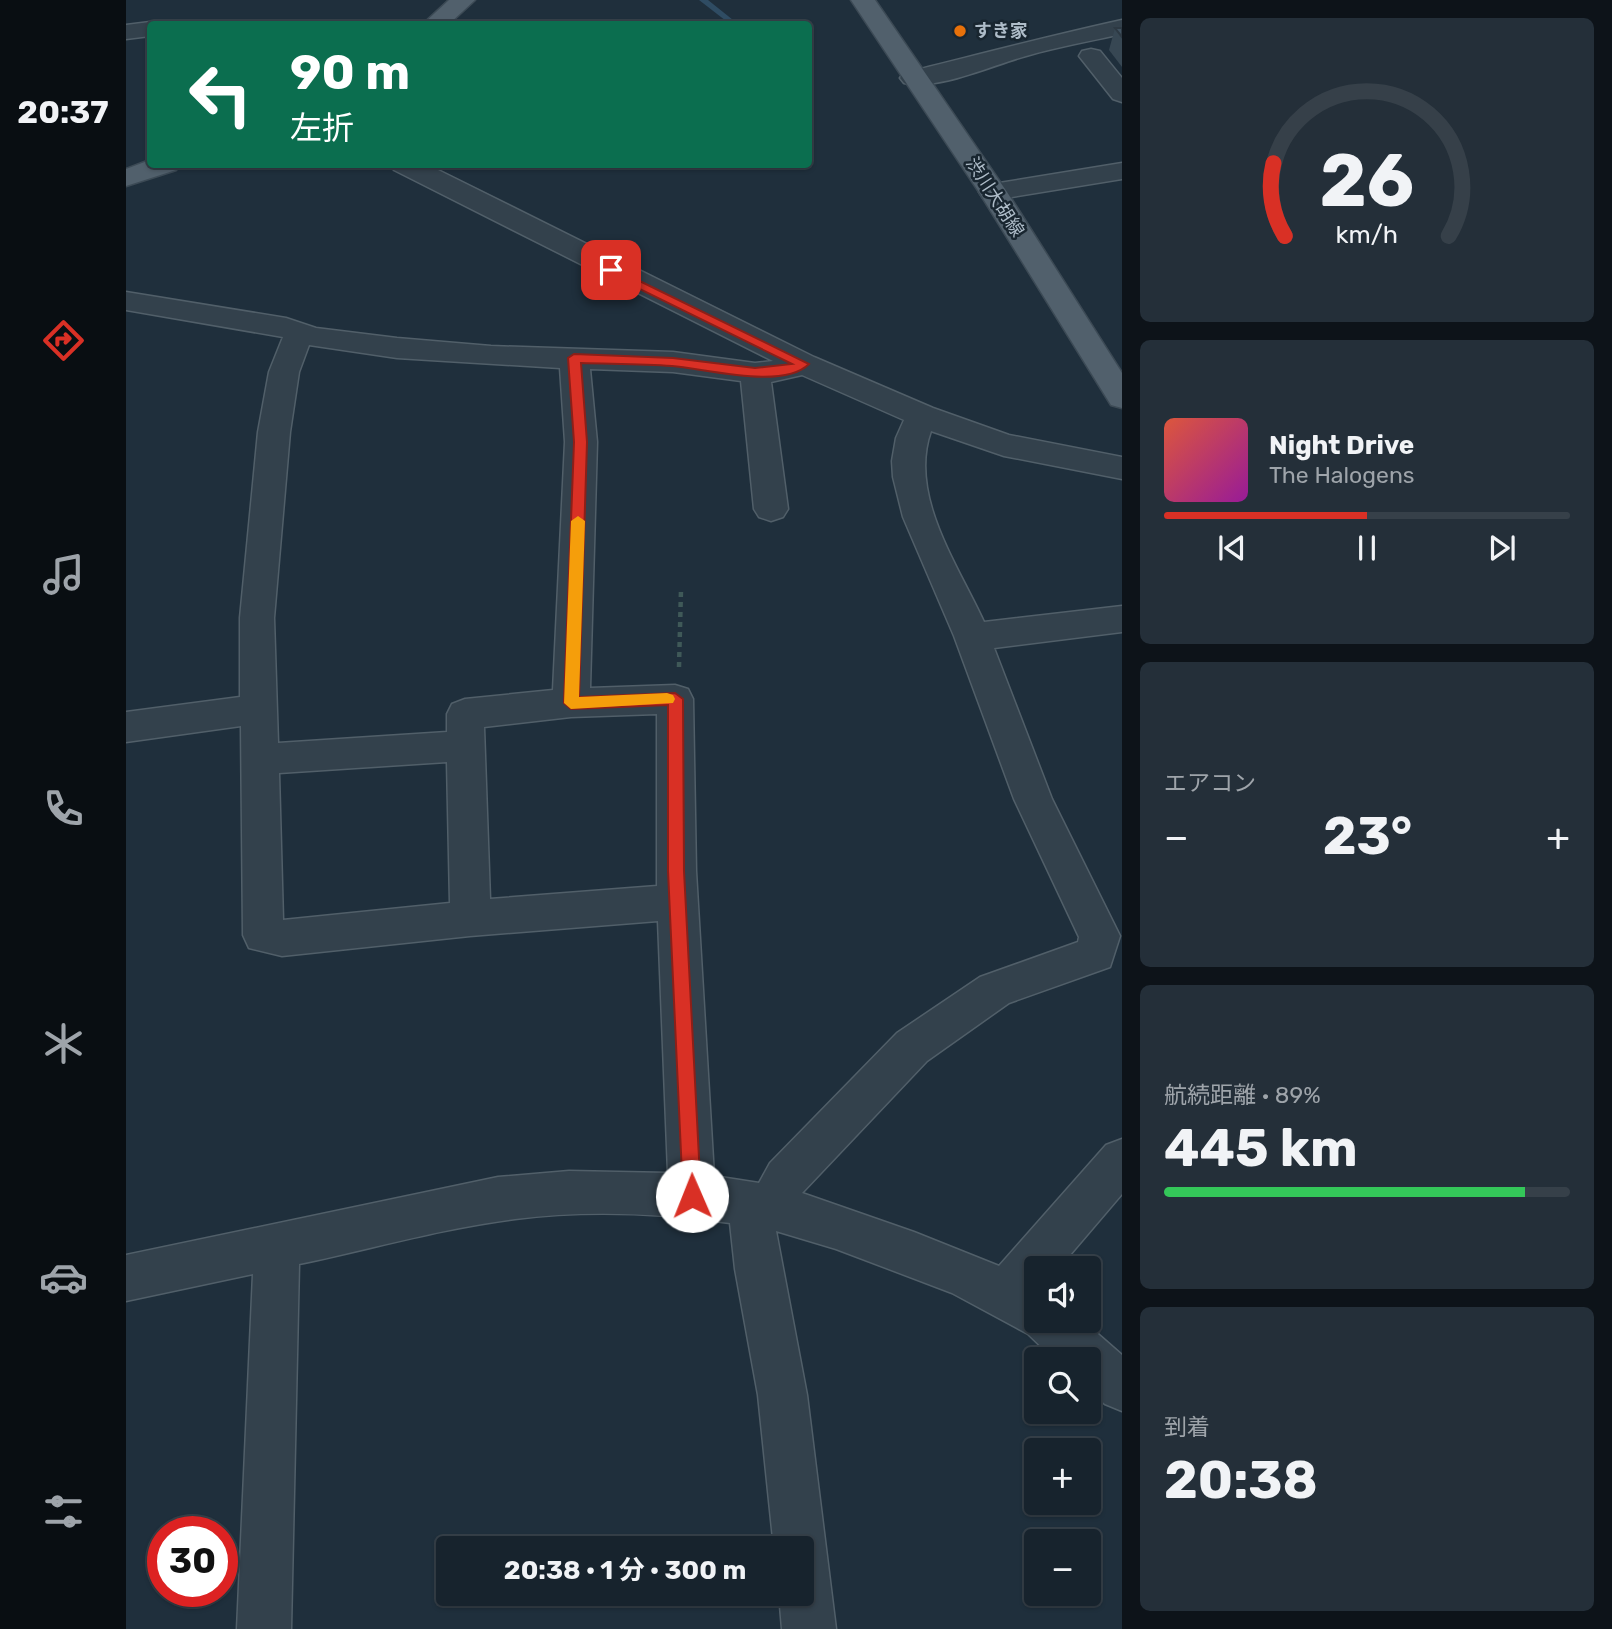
<!DOCTYPE html>
<html lang="ja">
<head>
<meta charset="utf-8">
<style>
	:root { --surface:#17232d; --page:#242f39; --text:#f1f3f6; --muted:#9ea4aa; --line:#364049; --accent:#d93025 }
	body { margin:0; font-family:Rubik,"Noto Sans JP",sans-serif; background:var(--page); color:var(--text); height:100vh; display:flex; flex-direction:column; font-size:26px; white-space:nowrap }
	* { box-sizing:border-box; margin:0 }
	p { font-size:23px; color:var(--muted) }
	.icon { flex:none; width:38px; height:38px; fill:none; stroke:currentColor; stroke-width:2; stroke-linecap:round; stroke-linejoin:round }
	.map { position:relative; flex:1; overflow:hidden }
	.details { display:flex; flex-direction:column; gap:18px; padding:18px; background:#0d1319; width:490px }
	.details>* { flex:none }
	.top-card { position:absolute; left:21px; top:21px; width:665px; height:147px; border-radius:7px; box-shadow:0 2px 5px #0004,0 0 0 2px var(--line); background:#0b6e4f; color:#fff; overflow:hidden }
	.tools { position:absolute; left:898px; top:1256px; display:grid; gap:14px }
	.tools a { display:grid; place-items:center; width:77px; height:77px; border-radius:7px; background:var(--surface); box-shadow:0 2px 5px #0004,0 0 0 2px var(--line); font-size:35px }
	.speed { position:absolute; left:21px; top:1516px; display:flex; gap:14px; font-size:35px; font-weight:700; text-align:center }
	.speed>* { display:grid; place-content:center; width:91px; height:91px; border-radius:50%; background:var(--surface); box-shadow:0 2px 5px #0004,0 0 0 2px var(--line); line-height:1 }
	.speed .limit { border:10px solid #d22; background:#fff; color:#111 }
	.pin { position:absolute; display:grid; place-items:center; width:60px; height:60px; color:#fff; margin:-30px; border-radius:14px; box-shadow:0 4px 10px #0006 }
	.me { position:absolute; width:77px; margin:-38px; rotate:359deg; stroke-linejoin:round; filter:drop-shadow(0 0 5px #0008) }
	.turn { display:flex; align-items:center; gap:24px; height:147px; padding:0 28px; font-size:32px }
	.turn .icon { width:91px; height:91px; stroke-width:2.5 }
	.turn b { display:block; font-size:49px; line-height:60px }
	.big { font-size:52px; font-weight:700; line-height:1.1 }
	.details .card { flex:1; display:flex; flex-direction:column; justify-content:center; gap:10px; min-width:0; padding:0 24px; border-radius:10px; background:var(--page) }
	.details .dial { align-items:center; gap:0 }
	.dial svg { height:182px; overflow:visible; fill:none; stroke:var(--line); stroke-width:7; stroke-linecap:round; text-anchor:middle }
	.dial text { fill:var(--text); stroke:none }
	.song { display:flex; align-items:center; gap:21px }
	.cover { width:84px; height:84px; border-radius:10px; background:linear-gradient(135deg,hsl(10 70% 55%),hsl(300 70% 35%)) }
	.played { height:7px; border-radius:4px; background:linear-gradient(90deg,var(--accent) 50%,var(--line) 50%) }
	.keys { display:flex; justify-content:space-around; direction:ltr }
	.heat { display:flex; justify-content:space-between; align-items:center; font-size:38px; direction:ltr }
	.charge { height:10px; border-radius:5px; background:linear-gradient(90deg,#34c759 89%,var(--line) 0) }
	.trip { position:absolute; left:310px; top:1536px; width:378px; height:70px; border-radius:7px; background:var(--surface); box-shadow:0 2px 5px #0004,0 0 0 2px var(--line); font-weight:700; line-height:70px; text-align:center }
	main { display:flex; flex:1; min-height:0 }
	.tabs { display:flex; flex-direction:column; width:126px; justify-content:space-around; align-items:center; background:#090e12; color:var(--muted) }
	.tabs .icon { width:49px; height:49px }
	.tabs .selected { color:var(--accent) }
	.tabs b { font-size:32px; color:var(--text) }
	.map>svg:first-child { display:block }
	.lines { fill:none; stroke-linecap:round; stroke-linejoin:round }
	.stream { fill:#2f4c63; fill-rule:evenodd }
	.minor-casing { stroke:#515f69; stroke-width:3 }
	.major-casing { stroke:#3c4a55; stroke-width:3 }
	.path { stroke:#3f5958; stroke-width:4.5; stroke-dasharray:5 5; stroke-linecap:butt }
	.minor { fill:#33414c; fill-rule:evenodd }
	.major { fill:#51606c; fill-rule:evenodd }
	.wall { fill:#374753 }
	.building { fill:#405260; stroke:#2d3943; stroke-width:2 }
	.route { fill:#d93025; stroke:#8d1f18; stroke-width:2 }
	.slow { fill:#f59e0b }
	.food-dot { fill:#e8710a; stroke:#192630; stroke-width:2.5 }
	.labels { text-anchor:middle; stroke-width:5; stroke-linejoin:round; paint-order:stroke }
	.far-poi-label { font-size:18px; font-weight:bold; fill:#aebcc8; stroke:#192630; text-anchor:start }
	.far-street-label { font-size:18px; fill:#aebcc8; stroke:#192630 }
</style>
</head>
<body>
<main>
<nav class="tabs">
<b>20:37</b>
<svg class="icon selected" aria-label="directions" viewBox="0 0 24 24"><path d="M12 3l9 9-9 9-9-9zM9 14v-3h6M13 9l2 2-2 2"/></svg>
<svg class="icon" aria-label="music" viewBox="0 0 24 24"><path d="M9 18V5l10-2v13"/><circle cx="6" cy="18" r="3"/><circle cx="16" cy="16" r="3"/></svg>
<svg class="icon" aria-label="phone" viewBox="0 0 24 24"><path d="M5 4h4l2 5-3 2q2 4 5 5l2-3 5 2v4C11 20 4 13 5 4z"/></svg>
<svg class="icon" aria-label="climate" viewBox="0 0 24 24"><path d="M12 3v18M4 7l16 10M4 17L20 7"/></svg>
<svg class="icon" aria-label="car" viewBox="0 0 24 24"><path d="M5 17H2v-5l4-1 3-4h7l3 4 3 1v5h-3M9 17h6M6 11h13"/><circle cx="7" cy="17" r="2"/><circle cx="17" cy="17" r="2"/></svg>
<svg class="icon" aria-label="filters" viewBox="0 0 24 24"><path d="M4 7h16M4 17h16"/><circle cx="9" cy="7" r="2"/><circle cx="15" cy="17" r="2"/></svg>
</nav>
<div class="map">
<svg width="996" height="1629" viewBox="0 0 996 1629">
	<rect width="100%" height="100%" fill="#1f2f3c"/>
	<g class="lines">
		<path class="stream" d="M573,0h9l30,24h-8z"/>
		<g class="minor-casing">
			<path id="minor" d="M996,20v14c-32,7 -65,13 -96,22 -33,9 -89,35 -122,27l-4,-5 4,-5c73,-18 145,-37 218,-53z
				M24,22l9,2h-9v12l-24,3v-14z
				M965,49l9,2 22,27v24l-9,-3 -34,-43 3,-5z
				M996,163v16l-129,21 -10,-2 -4,-6 4,-6 10,-2z
				M265,164h35l388,193 119,51 76,27 113,22v22l-118,-23 -73,-25c-23,64 27,134 53,191l138,-16v26l-128,16 58,151 68,137 -10,31 -101,36 -82,58 -125,132 112,39 85,34 107,-121 16,-6v55l-64,75h-22v52h47l39,34v56l-17,-7 -17,-14v-30h-33l-27,-26 -76,-41 -116,-44 -60,-18 31,164 29,234h-54l-3,-35h23v-45h-28l-16,-154 -23,-126 -5,-46c-70,-10 -145,-13 -215,-4 -72,9 -144,30 -216,45l-8,365h-54l16,-355 -127,27v-46l372,-78 71,-6 99,2 -10,-252 -188,15 -188,20 -33,-8 -6,-13 -2,-209 -115,16v-30l114,-15v-79l18,-186 11,-60 14,-35 -157,-27v-18l160,26 30,10 81,10 94,8 182,6 82,11 18,-2 -379,-191zM183,345l88,13 163,10 5,74 -12,248 -88,9 -13,5 -5,10v18l-169,11 -4,-125 16,-186 9,-60zM464,369l83,3 68,9 13,128 5,8 12,4 12,-4 5,-8 -17,-127 31,-7 102,45 -8,18 -4,23 1,16 10,40 51,119 60,163 65,138 -1,5 -98,35 -83,56 -127,130 -11,20 -45,-7 -18,-305 -3,-172 -5,-10 -13,-4 -85,3 7,-246zM531,714v172l-167,13 -6,-172 87,-10zM321,762l3,141 -167,17 -4,-147z"/>
		</g>
		<g class="major-casing">
			<path id="major" d="M323,0h26l-26,24h-26z
				M725,0h24l132,192 115,181v35l-11,-3 -132,-213z
				M24,160v4h29l-3,6 -50,16v-17z"/>
		</g>
		<path class="path" d="M553,667l2,-77"/>
		<use href="#minor" class="minor"/>
		<use href="#major" class="major"/>
	</g>
	<path class="wall" d="M989,28h7v39l-13,-17z"/>
	<path class="building" d="M989,28h7v9z"/>
	<path class="route" d="M485,267l198,97c-26,26 -102,5 -137,2 -30,-2 -61,-2 -91,-3l6,79 -8,255 96,-4 8,6 1,172 17,325 -2,7 -7,2 -7,-2 -2,-7 -15,-325v-166l-97,4 -7,-6 10,-261 -6,-84 6,-4 99,4 82,10 37,-4 -185,-91v-5z"/>
	<path class="slow" d="M452,516l7,5 -6,176 88,-4 6,2 2,4 -2,4 -102,6 -7,-6 7,-182z"/>
	<circle class="food-dot" cx="834" cy="31" r="7"/>
	<g class="labels">
		<g class="far-poi-label">
			<text x="848" y="37">すき家</text>
		</g>
		<g class="far-street-label">
			<text transform="translate(869 197) rotate(57)" y="6">渋川大胡線</text>
		</g>
	</g>
</svg>
<div class="tools">
<a><svg class="icon" aria-label="sound" viewBox="0 0 24 24"><path d="M4 9h4l5-4v14l-5-4H4zM17 9q2 3 0 6"/></svg></a>
<a><svg class="icon" aria-label="search" viewBox="0 0 24 24"><circle cx="10" cy="10" r="6"/><path d="M15 15l6 6"/></svg></a>
<a>+</a>
<a>−</a>
</div>
<div class="speed"><div class="limit">30</div></div>
<div class="pin" style="left:485px;top:270px;background:#d93025"><svg class="icon" aria-label="arrive" viewBox="0 0 24 24"><path d="M6 21V4h12l-3 4 3 4H6"/></svg></div>
<svg class="me" style="left:566px;top:1196px" viewBox="-20 -20 40 40"><circle r="19" fill="#fff"/><path d="M0-13L10 11 0 6-10 11z" fill="#d93025"/></svg>
<div class="trip">20:38 · 1 分 · 300 m</div>
<div class="top-card">
<div class="turn"><svg class="icon" aria-label="left" viewBox="0 0 24 24"><path d="M17 20v-9H6M10 6l-5 5 5 5"/></svg><div><b>90 m</b>左折</div></div>
</div>
</div>
<section class="details">
<div class="card dial"><svg viewBox="0 0 100 80">
<path d="M14 69A42 42 0 1 1 86 69"/>
<path d="M14 69A42 42 0 0 1 9 37" stroke="#d93025"/>
<text x="50" y="56" font-size="32" font-weight="700">26</text>
<text x="50" y="72" font-size="11">km/h</text>
</svg></div>
<div class="card">
<div class="song"><i class="cover"></i><div><b>Night Drive</b><p>The Halogens</p></div></div>
<div class="played"></div>
<div class="keys"><svg class="icon" aria-label="previous" viewBox="0 0 24 24"><path d="M18 5L8 12l10 7zM5 5v14"/></svg><svg class="icon" aria-label="pause" viewBox="0 0 24 24"><path d="M8 5v14M16 5v14"/></svg><svg class="icon" aria-label="next" viewBox="0 0 24 24"><path d="M6 5l10 7-10 7zM19 5v14"/></svg></div>
</div>
<div class="card"><p>エアコン</p>
<div class="heat"><a>−</a><b class="big">23°</b><a>+</a></div>
</div>
<div class="card"><p>航続距離 · 89%</p><b class="big">445 km</b><div class="charge"></div></div>
<div class="card"><p>到着</p><b class="big">20:38</b></div>
</section>
</main>
</body>
</html>
